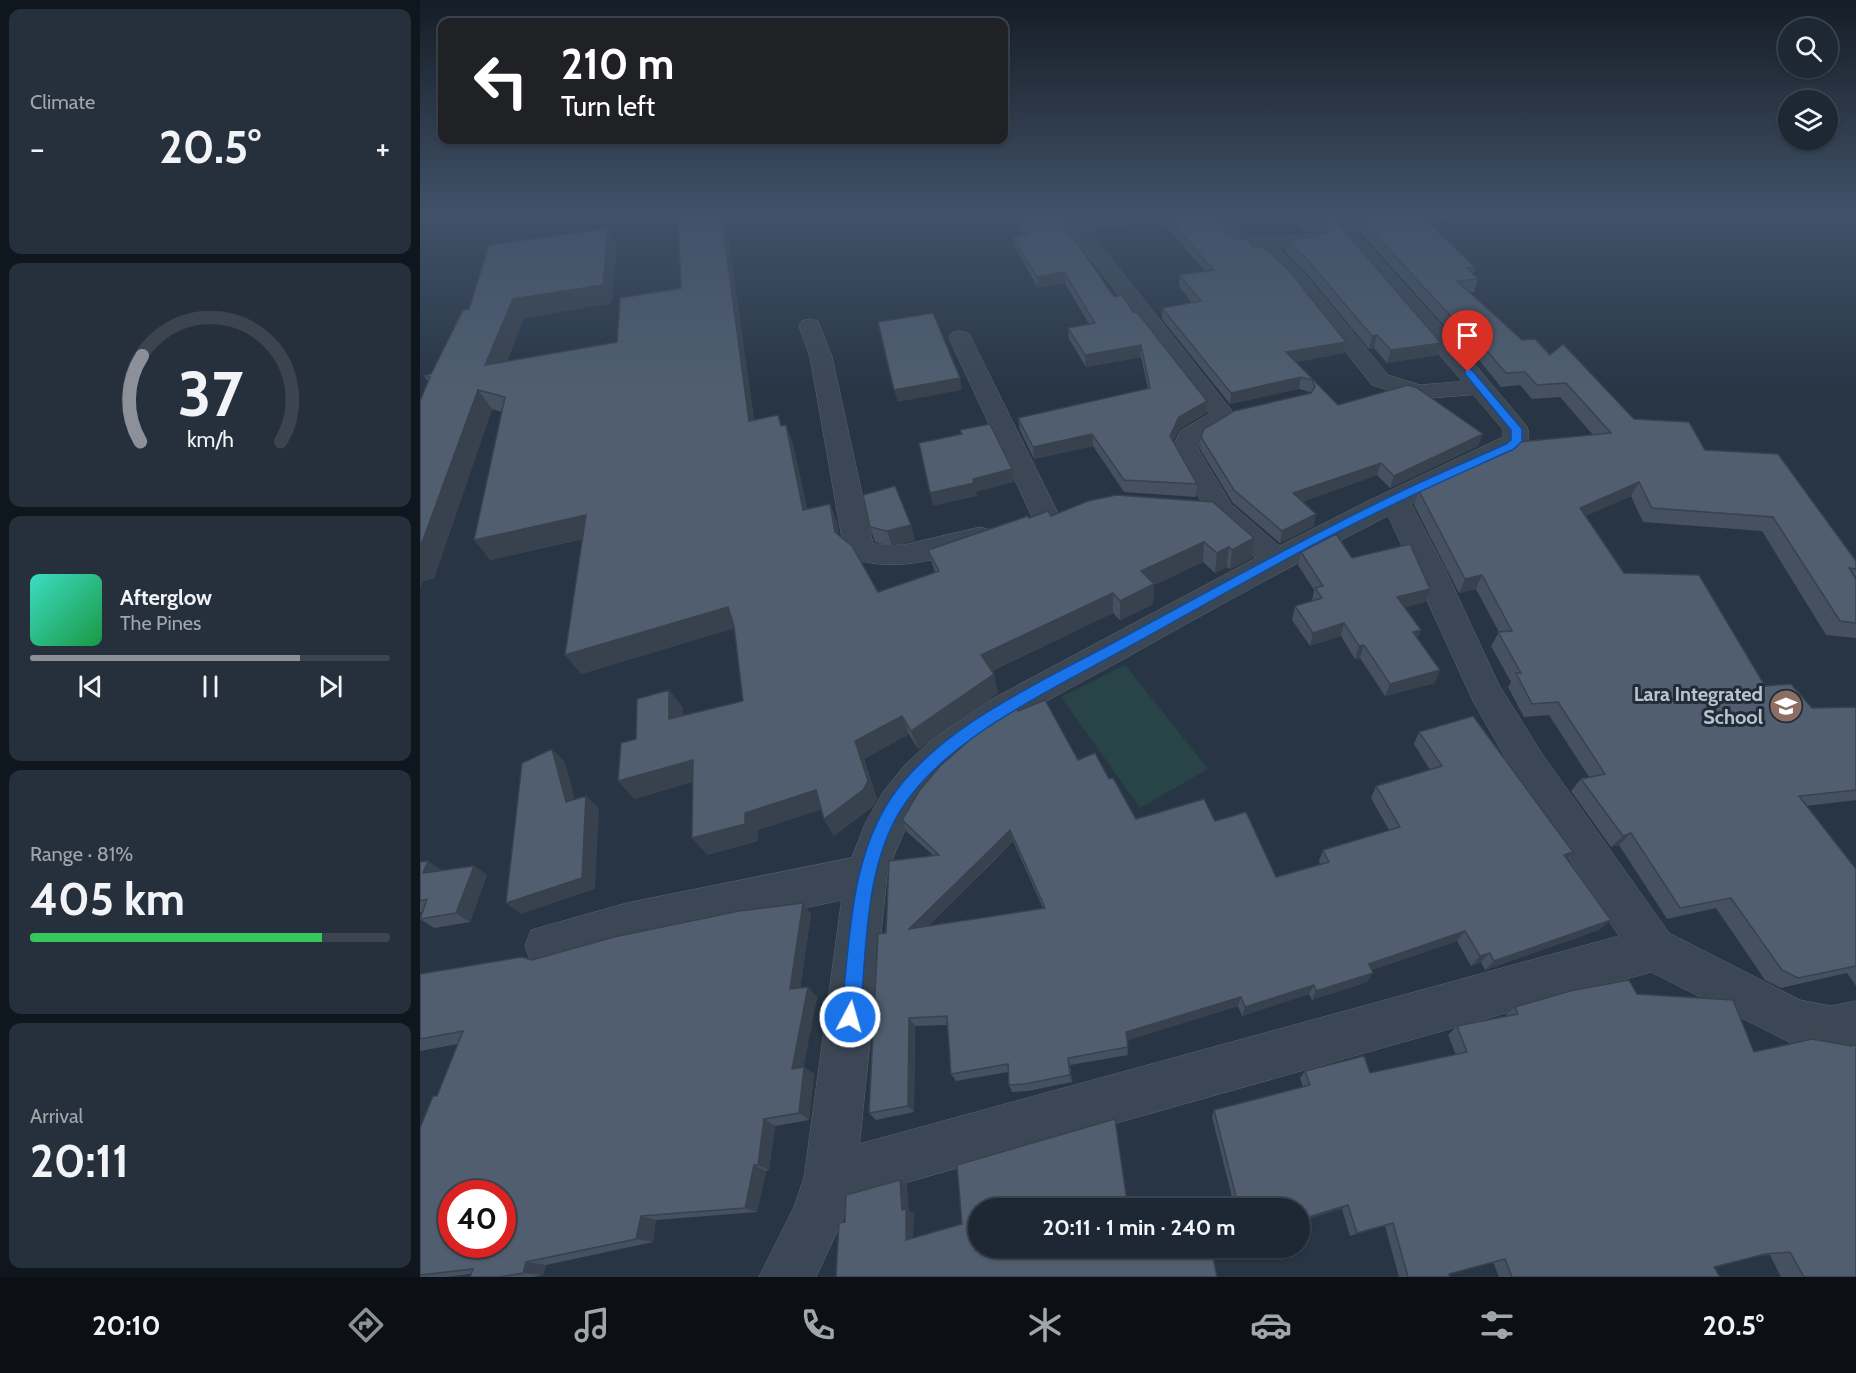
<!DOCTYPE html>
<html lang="en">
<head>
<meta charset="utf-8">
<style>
	:root { --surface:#1d2834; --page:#25303c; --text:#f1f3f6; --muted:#a0a6ac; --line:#3b444f; --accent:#8c9099 }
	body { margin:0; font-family:Cabin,sans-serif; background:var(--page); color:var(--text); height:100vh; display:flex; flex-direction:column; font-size:22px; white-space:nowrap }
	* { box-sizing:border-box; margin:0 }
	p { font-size:20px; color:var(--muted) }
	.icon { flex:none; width:33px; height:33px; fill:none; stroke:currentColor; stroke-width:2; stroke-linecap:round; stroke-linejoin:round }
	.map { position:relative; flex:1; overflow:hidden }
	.sheet { display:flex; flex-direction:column; gap:9px; padding:9px; background:#10161d; width:420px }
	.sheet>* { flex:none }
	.banner { position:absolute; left:18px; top:18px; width:570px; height:126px; border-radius:12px; box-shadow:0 2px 4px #0004,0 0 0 2px var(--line); background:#202124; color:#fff; overflow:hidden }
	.buttons { position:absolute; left:1358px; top:18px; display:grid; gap:12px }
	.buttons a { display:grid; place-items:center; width:60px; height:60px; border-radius:50%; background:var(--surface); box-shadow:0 2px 4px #0004,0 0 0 2px var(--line); font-size:30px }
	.speed { position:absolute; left:18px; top:1180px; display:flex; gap:12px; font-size:30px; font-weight:700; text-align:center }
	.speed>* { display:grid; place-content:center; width:78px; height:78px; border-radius:50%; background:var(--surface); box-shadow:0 2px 4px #0004,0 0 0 2px var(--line); line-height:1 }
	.speed .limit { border:9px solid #d22; background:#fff; color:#111 }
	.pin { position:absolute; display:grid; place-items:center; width:51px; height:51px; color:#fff; margin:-62px -26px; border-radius:50% 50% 50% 0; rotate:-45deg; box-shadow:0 0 6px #0007 }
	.pin .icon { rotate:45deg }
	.me { position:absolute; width:66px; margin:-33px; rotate:6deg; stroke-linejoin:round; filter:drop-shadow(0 0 4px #0008) }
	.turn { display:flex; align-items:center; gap:21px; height:126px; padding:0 24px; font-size:27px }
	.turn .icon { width:78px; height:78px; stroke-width:2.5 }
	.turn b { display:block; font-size:42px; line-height:51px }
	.big { font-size:45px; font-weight:700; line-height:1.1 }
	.sheet .card { flex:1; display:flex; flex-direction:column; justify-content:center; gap:9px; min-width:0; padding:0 21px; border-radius:12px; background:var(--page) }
	.sheet .dial { align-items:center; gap:0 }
	.dial svg { height:156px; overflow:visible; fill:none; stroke:var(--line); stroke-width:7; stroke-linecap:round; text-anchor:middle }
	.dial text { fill:var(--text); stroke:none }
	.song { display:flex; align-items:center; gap:18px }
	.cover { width:72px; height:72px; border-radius:9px; background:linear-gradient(135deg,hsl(170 70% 55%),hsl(140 70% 35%)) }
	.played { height:6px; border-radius:3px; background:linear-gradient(90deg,var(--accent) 75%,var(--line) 75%) }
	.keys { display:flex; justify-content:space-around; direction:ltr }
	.heat { display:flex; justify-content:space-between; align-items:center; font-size:33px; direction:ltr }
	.charge { height:9px; border-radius:4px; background:linear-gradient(90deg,#34c759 81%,var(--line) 0) }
	.trip { position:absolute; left:548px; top:1198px; width:342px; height:60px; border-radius:30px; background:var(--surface); box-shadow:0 2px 4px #0004,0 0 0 2px var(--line); font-weight:700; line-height:60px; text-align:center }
	.tab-bar { display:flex; height:96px; justify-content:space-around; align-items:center; background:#0c1015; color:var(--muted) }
	.tab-bar .icon { width:42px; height:42px }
	.tab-bar .on { color:var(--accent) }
	.tab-bar b { font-size:27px; color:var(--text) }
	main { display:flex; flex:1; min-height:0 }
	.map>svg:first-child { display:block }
	.green { fill:#294446 }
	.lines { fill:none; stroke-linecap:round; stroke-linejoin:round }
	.minor-casing { stroke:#5a6571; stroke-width:1 }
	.tertiary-casing { stroke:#5a6571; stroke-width:1 }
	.minor { fill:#3b4754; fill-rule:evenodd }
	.tertiary { fill:#3b4754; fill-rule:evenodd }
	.wall { fill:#455160; fill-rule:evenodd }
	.shaded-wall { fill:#38424e }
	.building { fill:#505e70; stroke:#38424e; stroke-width:1.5; fill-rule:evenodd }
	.route { fill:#1a73e8; stroke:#114b97; stroke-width:1.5 }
	.labels { text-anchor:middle; stroke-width:6; stroke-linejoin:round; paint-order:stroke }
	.poi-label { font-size:20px; font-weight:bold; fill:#b9c2cd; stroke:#202c3a; text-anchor:end }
</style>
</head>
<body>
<main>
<section class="sheet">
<div class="card"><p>Climate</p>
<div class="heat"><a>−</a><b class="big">20.5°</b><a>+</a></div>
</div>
<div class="card dial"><svg viewBox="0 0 100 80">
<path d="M14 69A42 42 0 1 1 86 69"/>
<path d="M14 69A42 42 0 0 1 15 25" stroke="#8c9099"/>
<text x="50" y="56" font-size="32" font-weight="700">37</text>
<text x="50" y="72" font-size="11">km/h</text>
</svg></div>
<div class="card">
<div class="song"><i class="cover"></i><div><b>Afterglow</b><p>The Pines</p></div></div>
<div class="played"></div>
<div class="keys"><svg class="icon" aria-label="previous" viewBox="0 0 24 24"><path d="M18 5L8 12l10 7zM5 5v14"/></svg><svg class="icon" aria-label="pause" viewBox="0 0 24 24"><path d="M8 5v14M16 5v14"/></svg><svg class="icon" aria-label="next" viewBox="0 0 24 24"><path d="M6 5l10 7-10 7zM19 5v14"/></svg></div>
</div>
<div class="card"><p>Range · 81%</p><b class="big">405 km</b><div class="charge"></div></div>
<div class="card"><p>Arrival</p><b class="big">20:11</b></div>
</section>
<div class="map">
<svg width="1436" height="1277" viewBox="0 0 1436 1277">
	<rect width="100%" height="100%" fill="#273545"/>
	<path class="green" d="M705,665l83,104 -68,39 -79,-111z"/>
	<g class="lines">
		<g class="minor-casing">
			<path id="minor" d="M636,213h19l161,203 -4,5 -31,19 -3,9 33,55 56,49 4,7 -4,7 -11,3 -11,-3 -55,-50 -38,-68 8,-18 29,-17z
				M809,222l6,1 13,15 75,-4 2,4 -2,4 -47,5 26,24 86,104 32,10 61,-5 8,2 4,5 -4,5 -8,2 -62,5 -47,-14 -84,-106 -33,-30 -19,-1 -16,-21z
				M390,319l8,2 14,36 41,187 30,1 77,-18 10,3 5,7 -5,7c-48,13 -93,31 -142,13l-4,-7 -34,-193 -11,-31 3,-5z
				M540,331l8,2 3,5 91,183 -4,7 -10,2 -10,-2 -4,-7 -85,-183 3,-5z
				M975,491l10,3 4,6 36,69 54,116 41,66 129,182 131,67 31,6 25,-5v46l-25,5 -36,-7 -144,-73 -821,232 -18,-8 -8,-18 8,-18 18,-8 789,-216 -105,-163 -41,-72 -92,-201 4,-6z
				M446,855l15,6 6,14 -6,14 -15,6 -239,50 -80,23 -16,-6 -6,-16 6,-16 96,-27z"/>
		</g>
		<g class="tertiary-casing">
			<path id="tertiary" d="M900,213h19l111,122 75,89c5,7 5,15 0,23 -132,64 -261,133 -389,205 -61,35 -129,65 -181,113 -34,30 -54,67 -68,110l-31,303 -13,41 -27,58h-57l35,-70 10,-29 41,-303 20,-51 18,-32 21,-26 25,-24 63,-43 264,-141 112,-57 135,-64v-7z"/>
		</g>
		<use href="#minor" class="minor"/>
		<use href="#tertiary" class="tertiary"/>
	</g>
	<path class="wall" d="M590,213h51l8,11v8l45,65 19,15 74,89 -1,12 -27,16 -6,12 24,43 -1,13 -72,-5 -31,-46 -59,13 -14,-29 -2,-12 130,-29 -7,-32 -55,10 -17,-28 -1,-11 21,-4 -24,-41 -27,5 -23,-41 -2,-10 9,-2z
		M658,213h162l-1,11 -11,-4 -4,4 11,15 18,8 93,95 -2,11 -48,9 42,43 140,41 -88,42 -13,-13 -75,27 12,24 -34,17 -47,-40 -33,-54 1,-12 110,-44 -1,-1 -11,-3 -69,15 -68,-85v-11l30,-5 -13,-17v-11l26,-4 -45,-51 -68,11z
		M875,213h34l112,130 -4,12 -50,8 -13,-15 -5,1 -65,-79 -18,-17 1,-12 28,-4 1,-3 7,-1v-1l-18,1 -11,-15z
		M923,213h154l-69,9 47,46 -2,6 5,5 -4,13h-5l53,48 28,15 84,64 71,31 151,111v14l-1,2 1,2v59l-30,-3 -64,-104 -119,-9 -12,-26 -46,20 39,57 141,113 47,22 44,-1v93l-50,6 50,63v117l-9,-13 -66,15 -16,-8 -49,-72 -49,11 -48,-74 -8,2 -40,-56 10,-12 8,-2 -40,-62 -25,2 -16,-30 3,-5 -20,-36 8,-14 -23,-43 -17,4 -45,-88 5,-14 174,-56 -33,-38 -28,2 -12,-14 -19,2 -30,-37 -4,1z
		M307,228l27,192 24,-5 4,11 4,-1 7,19 14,65 23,-5 7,19 2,12 39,57 57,-19 -7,-23 101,-32 22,-2 203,22 -2,20 -22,11 -3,-2 -12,6 -12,-11 -49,23 -1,19 -33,16 -7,-7 -121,58 6,22 -80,56 -9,-15 -45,25 13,40 -5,8 -38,29 -10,-17 -3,-10 -63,21v11l-51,14 -15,-73 -58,17 2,-60 33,-49 14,18v7l60,-14 -9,-73 -153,46 2,-135 -93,21 12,-148 -10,-3 -58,169 -11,3 -3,7v-187l8,-20 -4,-5 7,-2 38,-65 148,-64 -5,58 -88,15 -17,43 110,-19 64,-54z
		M491,525l4,15 -23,6 -17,-4 -5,-15z
		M881,552l51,6 78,31 -5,13 -21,5 17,23 -4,8 18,45 -50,13 -25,-38 -5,1 -14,-23 -31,10 -18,-26 3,-14 17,-5 2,-11 -16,-25z
		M598,711l60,49 31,19 27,40 79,2 61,56 44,-13 -1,-3 4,-11 66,-20 -18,-32 5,-12 54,-16 -16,-26 5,-12 154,120 -6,7 32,71 -114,40 -4,-8 -10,4 -14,-25 -85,29 -5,12 -55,18 -3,-6 -67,22 -4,-10 -111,34 1,15 -58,10 2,17 -44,9 -16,1 -3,-7 -1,-13 -52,9 -5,-7 -4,-49 -32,1 -1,86 -38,8 -7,-7 17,-180 47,-78 -26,-23 -5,-12zM593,841l30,67 -115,18 68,-67z
		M0,862l22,8 32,-4 13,9 -17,47 -36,6 -14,-9 2,-7h-2z
		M391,914l-11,74 17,9 -14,70 11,7 -5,46 -34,6 -6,44 -3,1 -9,41 -101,8 -3,22 -107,23 -3,10 -10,2h-63l1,-3 -24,3h-27v-149l17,-32 21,-52 -38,7v-77l112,-14z
		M1217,994l117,58 102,225h-75l-11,-22 -13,1 -43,11 6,10h-221l-6,-15 -44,12 1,3h-51l-14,-51 -35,10 -8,-27 -108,-4 -22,-88 2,-7 89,-23 -3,-9 5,-7 65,2 86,-18 -8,-20 9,-9 48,-10 10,-9z"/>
	<path class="shaded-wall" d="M301,213l6,15 30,213 -8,-20z
		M718,213h22v7l-68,11 -1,-11z
		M804,213h4v7l-10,8 1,-10z
		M998,213h79l-82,10z
		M644,224h5v10z
		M188,228l9,17 -5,58 -88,15 -26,66 -13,-19 28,-66z
		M644,272l1,11 -27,5 -1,-11z
		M957,335l-3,13 -5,1 3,-13z
		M1055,337l-4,13 -4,1 4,-13z
		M926,342l-2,11 -59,11 1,-12z
		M1021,343l-4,12 -50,8 4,-13z
		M721,345v12l-55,10 -1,-12z
		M881,377l-2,12 -69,15 1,-11z
		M540,378l2,12 -64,12 -4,-12z
		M58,390l14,19 -58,169 -11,3 -3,7v-40z
		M787,401l-1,12 -27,16 -9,19v-12l9,-19z
		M366,425l7,19 18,86 -8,-20z
		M672,434l1,12 -59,13 -1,-12z
		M1063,434l-5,12 -88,42 4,-12z
		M961,463l-4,12 -86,31 2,-13z
		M592,469l2,13 -38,10 1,4 -44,10 -3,-13 43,-14z
		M1219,482l-8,14 -59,26 8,-14z
		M410,504l7,19 5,28 -7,-19z
		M896,514l-2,12 -34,17 2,-12z
		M166,515l13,20 -109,25 -16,-20z
		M491,525l4,15 -23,6 -5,-15z
		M834,538l-2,20 -22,11 2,-19z
		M784,542l-1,20 -49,23 -1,19 -33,16v-19l21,-30z
		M809,547l-2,20 -12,6 2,-20z
		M1062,575l-6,14 -17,4 6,-14z
		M1010,589l-5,13 -33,9 5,-14z
		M693,593v20l-128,61 -4,-19z
		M308,607l11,20 -158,47 -16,-19z
		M924,623l-3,13 -31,10 3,-13z
		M1001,630l-6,14 -2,-12z
		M944,645l-4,13 -5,1 4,-13z
		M1020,670l-5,13 -50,13 5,-12z
		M574,674l4,19 -80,56 -7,-18z
		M249,690l14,18v29l-14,-18z
		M482,716l7,18 -45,25 13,40 -5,8 -38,29 -10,-17 31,-78z
		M132,749l13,13 14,53 -13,-13z
		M273,760l13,18 -72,21 -16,-18z
		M396,790l10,18 -68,22v11l-51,14 -15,-17 53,-25z
		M166,796l13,12 -4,81 -74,25 -15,-11z
		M590,830l3,11 -98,98 -6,-10z
		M1211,833l-12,12 -8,2 12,-11z
		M1153,852l-10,11 1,-8z
		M8,861l14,9 -19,3z
		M54,866l13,9 -17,47 -14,-9z
		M383,903l8,11 -12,84 -9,-9z
		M1191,920l-12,10 -114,40 9,-9z
		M1045,931l-8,10 -94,32 6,-9z
		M1070,953l-9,9 -10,4 9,-10z
		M953,973l-6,9 -55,18 4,-9z
		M894,985l-5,9 -67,22 3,-9z
		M388,987l9,10 -15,79 -10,-7z
		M821,997l-3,9 -112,35v-9z
		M489,1018l6,8 -1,86 -6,-6z
		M648,1058l2,7 2,17 -2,-7z
		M384,1067l10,7 -5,46 -10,-7z
		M344,1119l11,7 -6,44 -11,-5z
		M334,1165l12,6 -9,41 -12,-4z
		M480,1180l7,4 2,27 5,2 -1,30 -7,-3 -4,-30z
		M928,1205l-6,4 -43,13v-2z
		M221,1216l15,4 -3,22 -17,-3z
		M973,1223l-8,3 -35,10 7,-3z
		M106,1262l20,3 -3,10 -20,-2z"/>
	<path class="building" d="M288,213h13l28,208 29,-6 3,11 5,-1 17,85 27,-6 5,28 17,14 26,46 61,-21 -11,-21 100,-34 1,2 19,-7 3,5 37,-15 28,-6 97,7 41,36 -22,12 -3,-3 -12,6 -13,-11 -63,29 13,13 -34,17 -7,-8 -132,62 13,19 -83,57 -9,-15 -47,25 13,40 -5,9 -39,29 -8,-29 -71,23v11l-53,14 1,-78 -75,21 3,-38 15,-4 1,-40 32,-9v29l74,-18 -9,-75 -6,-19 -163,48 21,-140 -112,25 31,-143 -27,-7 -58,158v-147l10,-24 -6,-1 7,-2 32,-64 6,-1 20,-64 119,-17 -5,57 -90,14 -28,66 132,-23 3,-44 61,-10 -3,-71z
		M595,213h46l8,11h-5l50,73 8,-2 11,17h4l70,89 -28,16 -9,19 27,48 -73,-4 -32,-46 -59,13 -15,-29 132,-30 -9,-43 -56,10 -17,-27 27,-5 -31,-51 -27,5 -24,-40 14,-2z
		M666,213h52l-47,7z
		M743,213h61l-5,5 16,21 15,1 3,7 9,-1 26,23 58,73 -60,10 52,53 70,-20 9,3 66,46 -89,42 -13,-13 -88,30 23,21 -34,17 -48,-41 -33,-53 3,-8 30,-18 77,-18 4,-6 -3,-7 -11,-3 -70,16 -69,-85 39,-7 -22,-26 35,-5z
		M881,213h28l112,130 -50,7 -14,-15 -5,1 -66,-78 -19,-17 31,-5 -2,-2 9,-1 4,-6 -4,-7 -18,1z
		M935,213h65l55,55h-8l11,11 -21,2 65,59 13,-1 15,16 13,-11 71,75 55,3 16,28 73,4 78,107v8l-7,-1 7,11v44l-16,-2 -67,-104 -121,-9 -13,-26 -59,26 44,65 75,2 66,111 26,-2 21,24 44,-1v83l-57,6 57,73v97l-58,12 -16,-8 -51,-72 -51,10 -49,-75 -8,3 -42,-57 24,-5 -47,-72 -26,2 -16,-31h5l-23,-41 14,-1 -30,-56 -17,4 -46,-88 100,-49 92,-9 -45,-50 -29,2 -12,-13 -19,1 -31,-36 -4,1z
		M513,313l27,65 -66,12 -16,-68z
		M570,424l22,45 -39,10 1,4 -44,10 -11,-50 43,-9 -2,-4z
		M475,486l16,39 -24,6 -17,-4 -7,-32z
		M916,534l16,24 58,-14 20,45 -33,8 24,33 -8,2 27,38 -50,14 -26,-39 -5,1 -15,-23 -31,10 -18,-27 27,-8 -7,-10 8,-2 -22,-34z
		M625,700l33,60 17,-7 14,26 4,-1 23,41 68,-20 11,22 31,-9 30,65 53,-15 -6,-12 77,-23 -24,-41 66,-20 -23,-34 54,-16 100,136 -9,3 47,65 -117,41 -4,-8 -10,3 -15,-25 -96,33 4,9 -57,18 -2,-6 -69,22 -4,-10 -115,35 2,15 -60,11 2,17 -45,9 -16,1 -1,-21 -57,10 -4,-58 -38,2 -1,88 -39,7 9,-179 8,-1 3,-72 50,-6 -37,-35 17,-29 21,-25 33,-29 43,-29 2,3zM590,830l35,78 -136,21 84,-82z
		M132,749l14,53 20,-6 -4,82 -76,25 16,-140z
		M8,861l-5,12 51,-7 -18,47 -36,6 7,-20 -7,2v-39z
		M383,903l-13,86 18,-2 -16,82 12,-2 -5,46 -35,6 -6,46h-4l-9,43 -104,8 -5,23 -110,23 -3,11 -24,4h-29l3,-8 -53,6v-147l13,-32h4l26,-65 -43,8v-65l102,-17 10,3 82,-23 125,-26zM32,1194h50v51h-50z
		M1209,980l8,14 96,6 21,52 58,-13 39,7 5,-1v232h-52l-14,-25 -25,2 -51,13 6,10h-208l-7,-18 -56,15 1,3h-42l-15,-54 -36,10 -9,-28 -49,15v-11h-84l23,-5 -24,-94 96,-25 -5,-14 59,-15 6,17 97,-21 -10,-26 61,-12 -3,-7 55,-16z
		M695,1119l13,90h-150v39h233l6,29h-381l3,-54 6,-1 1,-27 54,-15 2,30 4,-1v31l56,-16 -5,-59z"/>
	<linearGradient id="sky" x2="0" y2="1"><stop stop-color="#151d26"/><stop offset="0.54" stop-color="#415168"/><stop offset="1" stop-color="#415168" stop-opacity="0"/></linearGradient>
	<rect width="1436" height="392" fill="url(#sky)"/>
	<path class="route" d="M1045,369h6l51,60v12l-8,8c-44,20 -88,39 -132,61 -85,41 -167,89 -250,135 -74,42 -183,90 -230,163 -38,60 -35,140 -42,209l-3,7 -7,2 -6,-2 -3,-7c9,-74 8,-156 50,-219 50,-74 155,-118 231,-160 83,-45 166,-91 251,-133 43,-22 89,-41 133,-61l5,-4v-10l-46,-56z"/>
	<defs>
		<g id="school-disc" transform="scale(1.725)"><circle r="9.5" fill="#8d6e63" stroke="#202c3a"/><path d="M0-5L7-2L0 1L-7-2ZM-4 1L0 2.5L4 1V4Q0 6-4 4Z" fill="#fff"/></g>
	</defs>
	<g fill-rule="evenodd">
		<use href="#school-disc" x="1366" y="706"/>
	</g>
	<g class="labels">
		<g class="poi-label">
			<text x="1343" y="701">Lara Integrated<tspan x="1343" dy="23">School</tspan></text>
		</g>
	</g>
</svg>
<div class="buttons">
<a><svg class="icon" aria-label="search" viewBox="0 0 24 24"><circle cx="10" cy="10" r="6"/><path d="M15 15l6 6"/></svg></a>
<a><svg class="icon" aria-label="layers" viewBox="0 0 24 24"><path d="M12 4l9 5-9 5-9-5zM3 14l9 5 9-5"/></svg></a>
</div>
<div class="speed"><div class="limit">40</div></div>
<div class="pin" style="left:1048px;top:372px;background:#d93025"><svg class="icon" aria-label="arrive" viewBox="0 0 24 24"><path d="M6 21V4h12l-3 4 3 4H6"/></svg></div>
<svg class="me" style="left:430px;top:1017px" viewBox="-20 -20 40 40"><circle r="17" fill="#1a73e8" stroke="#fff" stroke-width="3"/><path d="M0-11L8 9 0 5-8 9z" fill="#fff"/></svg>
<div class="trip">20:11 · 1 min · 240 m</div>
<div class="banner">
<div class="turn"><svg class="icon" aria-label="left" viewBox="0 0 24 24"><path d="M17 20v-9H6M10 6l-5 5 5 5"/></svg><div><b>210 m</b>Turn left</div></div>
</div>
</div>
</main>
<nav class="tab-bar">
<b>20:10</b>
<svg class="icon on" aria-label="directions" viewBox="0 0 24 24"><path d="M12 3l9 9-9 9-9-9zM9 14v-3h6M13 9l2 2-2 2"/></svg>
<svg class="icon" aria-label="music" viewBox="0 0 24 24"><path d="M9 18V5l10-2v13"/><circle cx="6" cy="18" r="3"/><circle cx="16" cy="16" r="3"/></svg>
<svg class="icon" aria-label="phone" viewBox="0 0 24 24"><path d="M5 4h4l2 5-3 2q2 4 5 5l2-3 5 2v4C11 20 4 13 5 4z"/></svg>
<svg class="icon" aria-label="climate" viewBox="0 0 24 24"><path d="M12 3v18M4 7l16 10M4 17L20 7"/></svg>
<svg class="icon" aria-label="car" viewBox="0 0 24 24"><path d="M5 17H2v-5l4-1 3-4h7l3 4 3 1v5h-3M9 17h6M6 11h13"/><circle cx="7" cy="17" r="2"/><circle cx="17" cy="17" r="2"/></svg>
<svg class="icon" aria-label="filters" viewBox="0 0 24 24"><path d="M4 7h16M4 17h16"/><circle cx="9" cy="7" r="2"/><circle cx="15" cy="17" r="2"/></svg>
<b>20.5°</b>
</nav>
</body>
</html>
